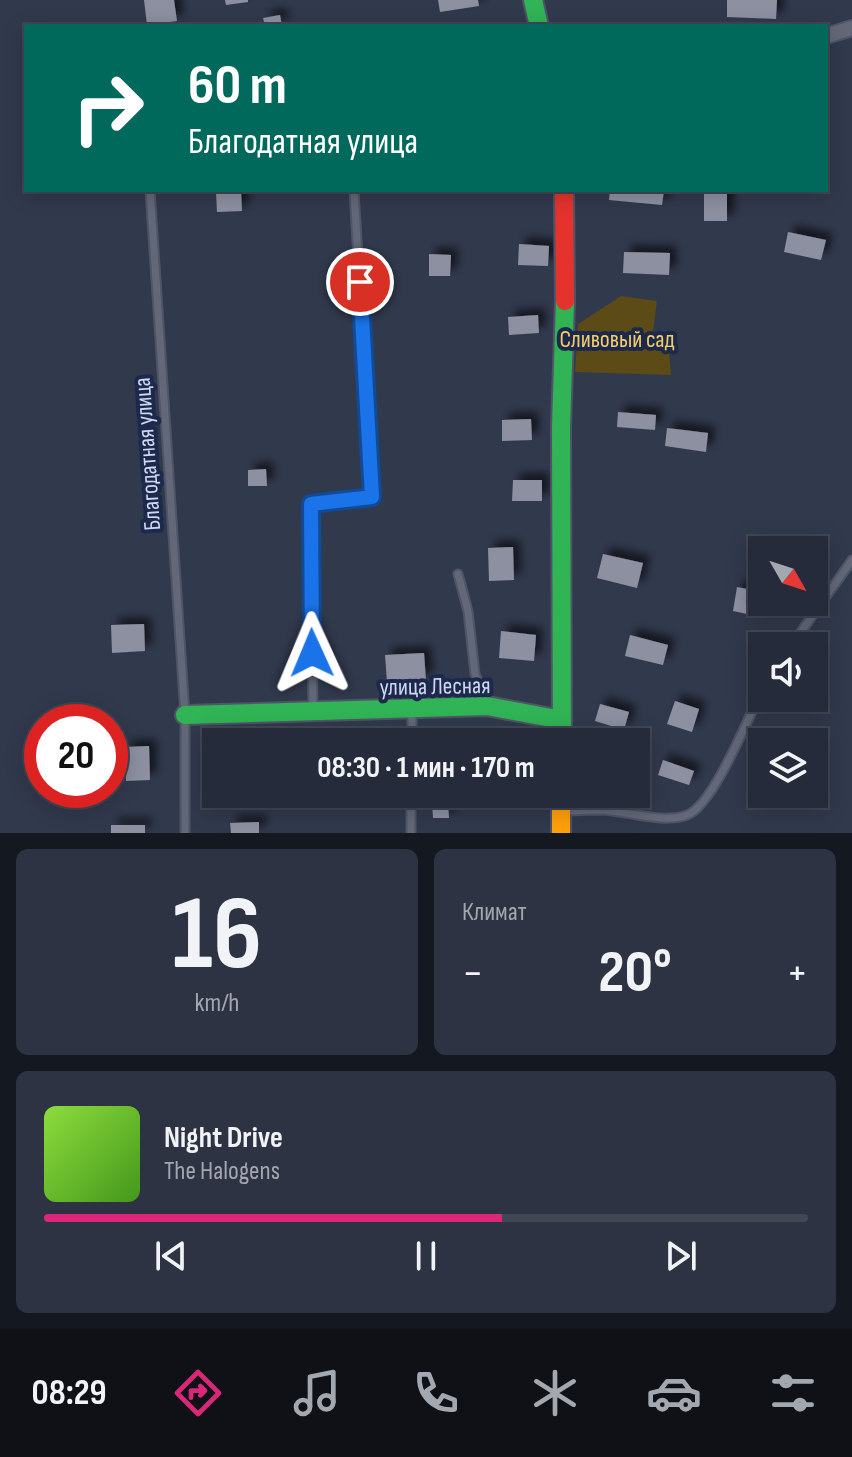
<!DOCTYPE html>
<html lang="ru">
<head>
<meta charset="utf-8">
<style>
	:root { --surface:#252b3a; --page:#2d3342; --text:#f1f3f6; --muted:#a3a7af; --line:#424754; --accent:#db2777 }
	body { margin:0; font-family:"Sofia Sans Condensed",sans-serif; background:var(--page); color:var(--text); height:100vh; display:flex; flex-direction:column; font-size:30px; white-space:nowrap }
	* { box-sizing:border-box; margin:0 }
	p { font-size:26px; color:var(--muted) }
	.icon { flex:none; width:44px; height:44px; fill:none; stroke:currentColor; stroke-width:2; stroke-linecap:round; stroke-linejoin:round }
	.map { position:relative; height:833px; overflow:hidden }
	.drawer { display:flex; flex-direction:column; gap:16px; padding:16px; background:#141820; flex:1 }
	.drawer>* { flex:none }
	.top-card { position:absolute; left:24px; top:24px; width:804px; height:168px; border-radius:0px; box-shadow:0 4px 20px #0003,0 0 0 2px var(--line); background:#00695c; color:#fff; overflow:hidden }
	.needle { width:52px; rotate:129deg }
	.fabs { position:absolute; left:748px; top:536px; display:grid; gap:16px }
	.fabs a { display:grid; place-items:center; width:80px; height:80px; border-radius:0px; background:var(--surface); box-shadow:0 4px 20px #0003,0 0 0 2px var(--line); font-size:40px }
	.speed { position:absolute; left:24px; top:704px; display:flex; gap:16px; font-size:40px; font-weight:700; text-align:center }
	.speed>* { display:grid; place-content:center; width:104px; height:104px; border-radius:50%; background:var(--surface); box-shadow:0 4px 20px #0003,0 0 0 2px var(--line); line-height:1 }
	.speed .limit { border:12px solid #d22; background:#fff; color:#111 }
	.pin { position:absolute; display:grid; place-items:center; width:68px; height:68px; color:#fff; margin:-34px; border:4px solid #fff; border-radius:50%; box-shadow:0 2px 8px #0007 }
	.me { position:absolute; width:88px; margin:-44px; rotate:359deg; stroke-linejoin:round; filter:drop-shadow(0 0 6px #0008) }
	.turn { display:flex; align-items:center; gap:28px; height:168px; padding:0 32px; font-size:36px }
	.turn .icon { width:104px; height:104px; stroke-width:2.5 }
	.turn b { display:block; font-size:56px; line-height:68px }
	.big { font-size:60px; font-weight:700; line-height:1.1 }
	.drawer .card { flex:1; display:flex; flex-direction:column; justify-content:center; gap:12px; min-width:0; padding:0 28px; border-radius:12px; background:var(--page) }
	.drawer .dial { align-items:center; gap:0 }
	.dial b { font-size:104px; line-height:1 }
	.song { display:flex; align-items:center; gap:24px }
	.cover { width:96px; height:96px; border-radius:12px; background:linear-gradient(135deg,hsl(90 70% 55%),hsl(100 70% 35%)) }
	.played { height:8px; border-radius:4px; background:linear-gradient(90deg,var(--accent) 60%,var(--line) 60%) }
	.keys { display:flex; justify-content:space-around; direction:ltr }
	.heat { display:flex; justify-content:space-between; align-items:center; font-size:44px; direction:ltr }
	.drawer .tiles { flex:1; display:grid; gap:16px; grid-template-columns:1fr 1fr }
	.card:last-child { grid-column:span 2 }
	.trip { position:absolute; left:202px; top:728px; width:448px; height:80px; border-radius:0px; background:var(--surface); box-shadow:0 4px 20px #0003,0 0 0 2px var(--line); font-weight:700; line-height:80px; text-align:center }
	.menu { display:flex; height:128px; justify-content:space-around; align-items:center; background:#0f1117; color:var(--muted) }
	.menu .icon { width:56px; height:56px }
	.menu .selected { color:var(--accent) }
	.menu b { font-size:36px; color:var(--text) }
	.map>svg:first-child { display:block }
	.green { fill:#5c4a17 }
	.building { fill:#8d90a1; filter:url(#shadow) }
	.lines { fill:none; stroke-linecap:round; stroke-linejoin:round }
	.lane-casing { stroke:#4f5567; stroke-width:11 }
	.street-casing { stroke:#4f5567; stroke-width:18 }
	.fast-casing { stroke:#4f5567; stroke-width:22 }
	.slow-casing { stroke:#4f5567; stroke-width:22 }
	.jam-casing { stroke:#4f5567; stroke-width:22 }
	.lane { stroke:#626878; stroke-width:7 }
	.street { stroke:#626878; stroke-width:14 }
	.fast { stroke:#30b455; stroke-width:18 }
	.slow { stroke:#ff9f0a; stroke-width:18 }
	.jam { stroke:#e5322d; stroke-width:18 }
	.route-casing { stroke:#114b97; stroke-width:20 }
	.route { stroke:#1a73e8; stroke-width:14 }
	.labels { text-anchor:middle; stroke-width:8; stroke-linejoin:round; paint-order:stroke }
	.park-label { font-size:24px; fill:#f6ce67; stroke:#1c294d }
	.street-label { font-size:24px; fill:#ced8f0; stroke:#1c294d }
</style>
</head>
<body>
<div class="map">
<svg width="852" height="833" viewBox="0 0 852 833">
	<defs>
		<filter id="shadow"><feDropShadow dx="7" dy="-7" stdDeviation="4" flood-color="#0009"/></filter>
	</defs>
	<rect width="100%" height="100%" fill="#31394d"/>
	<path class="green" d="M621,296l36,5 -5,37 17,14 2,23 -96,-3 3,-48z"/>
	<path class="building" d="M144,0h30l3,21 -30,4z
		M225,0h23v2l-22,3z
		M438,0h40l1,6 -39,6z
		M727,0h50l-1,19 -49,-2z
		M280,15l2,11h-17l-2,-8z
		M610,190h54l-2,15 -53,-5z
		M704,190h23v31h-23z
		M241,191l1,20 -25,1 -1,-20z
		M788,232l38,8 -5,20 -37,-8z
		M519,244l30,2 -1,20 -30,-1z
		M624,252l46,1 -1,22 -46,-2z
		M429,254l22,1 -1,21h-21z
		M538,315l1,18 -30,2 -1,-18z
		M618,412l38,3 -1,15 -38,-3z
		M531,419l1,21 -30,1v-21z
		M667,428l41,5 -2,19 -41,-6z
		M266,469l1,17h-19v-16z
		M513,480h29v21h-30z
		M513,547l1,33 -25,1 -1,-33z
		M603,554l40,9 -6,25 -40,-10z
		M737,587l25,5v10h7l-3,16 -33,-7z
		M144,624l1,27 -33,2 -1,-28z
		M501,631l35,4 -2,26 -35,-3z
		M630,635l38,10 -5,20 -38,-9z
		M424,653l2,27 -39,2 -2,-27z
		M675,701l24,8 -7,23 -25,-8z
		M600,704l29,8 -5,18 -29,-9z
		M149,746l1,34 -24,1 -1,-34z
		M663,760l31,11 -5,14 -31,-10z
		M432,803h16l1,15h-16z
		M259,822v11h-28l-1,-10z
		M111,825h34v8h-34z"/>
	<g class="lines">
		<g class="lane-casing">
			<path id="lane" d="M150,190l35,525v118
				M458,574l10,37 7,63 12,30
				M791,646l61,-86
				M313,710l-2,-206 61,-7 -18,-307
				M412,742v-32
				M564,811c12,0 24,-1 37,-1 24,1 64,14 86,5 26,-9 61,-97 75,-125
				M411,833v-39"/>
		</g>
		<g class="street-casing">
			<path id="street" d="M826,36l26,-8"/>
		</g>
		<g class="fast-casing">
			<path id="fast" d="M533,0l6,26
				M185,715l302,-9 75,14
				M562,742l-1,-315 4,-126"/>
		</g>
		<g class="slow-casing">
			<path id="slow" d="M561,794v39"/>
		</g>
		<g class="jam-casing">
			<path id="jam" d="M564,190l1,111"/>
		</g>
		<use href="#lane" class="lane"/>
		<use href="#street" class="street"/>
		<use href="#fast" class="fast"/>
		<use href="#slow" class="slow"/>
		<use href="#jam" class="jam"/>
	</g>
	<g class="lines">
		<g class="route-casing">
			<path id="route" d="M312,653l-1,-149 61,-7 -12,-215"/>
		</g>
		<use href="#route" class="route"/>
	</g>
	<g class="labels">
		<g class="park-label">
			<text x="617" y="347">Сливовый сад</text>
		</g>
		<g class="street-label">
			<text transform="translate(147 454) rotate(-94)" y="8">Благодатная улица</text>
			<text transform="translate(435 686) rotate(-1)" y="8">улица Лесная</text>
		</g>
	</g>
</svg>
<div class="fabs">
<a><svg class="needle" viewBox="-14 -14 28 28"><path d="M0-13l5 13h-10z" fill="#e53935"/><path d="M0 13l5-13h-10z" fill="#a3a7af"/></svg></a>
<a><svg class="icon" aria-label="sound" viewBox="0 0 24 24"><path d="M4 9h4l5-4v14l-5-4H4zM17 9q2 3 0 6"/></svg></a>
<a><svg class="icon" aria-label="layers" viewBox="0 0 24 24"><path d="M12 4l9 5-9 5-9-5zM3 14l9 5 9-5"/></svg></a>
</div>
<div class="speed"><div class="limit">20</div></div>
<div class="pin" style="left:360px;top:282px;background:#d93025"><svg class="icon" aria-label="arrive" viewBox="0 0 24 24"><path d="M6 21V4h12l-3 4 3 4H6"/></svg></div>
<svg class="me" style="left:312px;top:653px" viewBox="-20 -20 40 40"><path d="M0-17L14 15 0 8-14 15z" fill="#1a73e8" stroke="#fff" stroke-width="4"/></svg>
<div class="trip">08:30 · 1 мин · 170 m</div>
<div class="top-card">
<div class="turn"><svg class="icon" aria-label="right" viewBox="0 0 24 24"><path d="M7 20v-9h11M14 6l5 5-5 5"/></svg><div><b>60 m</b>Благодатная улица</div></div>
</div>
</div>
<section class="drawer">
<div class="tiles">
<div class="card dial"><b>16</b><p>km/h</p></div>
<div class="card"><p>Климат</p>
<div class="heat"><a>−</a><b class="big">20°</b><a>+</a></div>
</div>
<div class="card">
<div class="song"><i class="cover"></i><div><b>Night Drive</b><p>The Halogens</p></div></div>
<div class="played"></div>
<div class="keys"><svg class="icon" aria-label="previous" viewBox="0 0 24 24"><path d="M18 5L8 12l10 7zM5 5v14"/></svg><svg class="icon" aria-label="pause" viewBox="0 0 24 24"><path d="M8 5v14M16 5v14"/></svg><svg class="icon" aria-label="next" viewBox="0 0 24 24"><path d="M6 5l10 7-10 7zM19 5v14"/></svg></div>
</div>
</div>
</section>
<nav class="menu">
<b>08:29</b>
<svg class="icon selected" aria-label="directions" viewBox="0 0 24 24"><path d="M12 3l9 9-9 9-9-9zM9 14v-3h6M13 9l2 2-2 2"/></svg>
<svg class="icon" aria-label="music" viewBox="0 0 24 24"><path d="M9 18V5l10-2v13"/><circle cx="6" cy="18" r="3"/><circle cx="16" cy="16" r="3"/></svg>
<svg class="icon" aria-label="phone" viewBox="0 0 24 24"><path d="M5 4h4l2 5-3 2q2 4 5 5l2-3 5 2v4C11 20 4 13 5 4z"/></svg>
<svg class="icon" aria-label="climate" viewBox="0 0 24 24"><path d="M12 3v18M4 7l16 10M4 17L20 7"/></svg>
<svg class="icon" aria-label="car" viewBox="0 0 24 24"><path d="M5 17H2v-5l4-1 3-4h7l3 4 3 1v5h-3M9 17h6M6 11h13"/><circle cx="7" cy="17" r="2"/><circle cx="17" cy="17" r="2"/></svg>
<svg class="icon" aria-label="filters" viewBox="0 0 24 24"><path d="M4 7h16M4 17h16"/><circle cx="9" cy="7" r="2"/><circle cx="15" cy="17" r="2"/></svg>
</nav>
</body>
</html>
